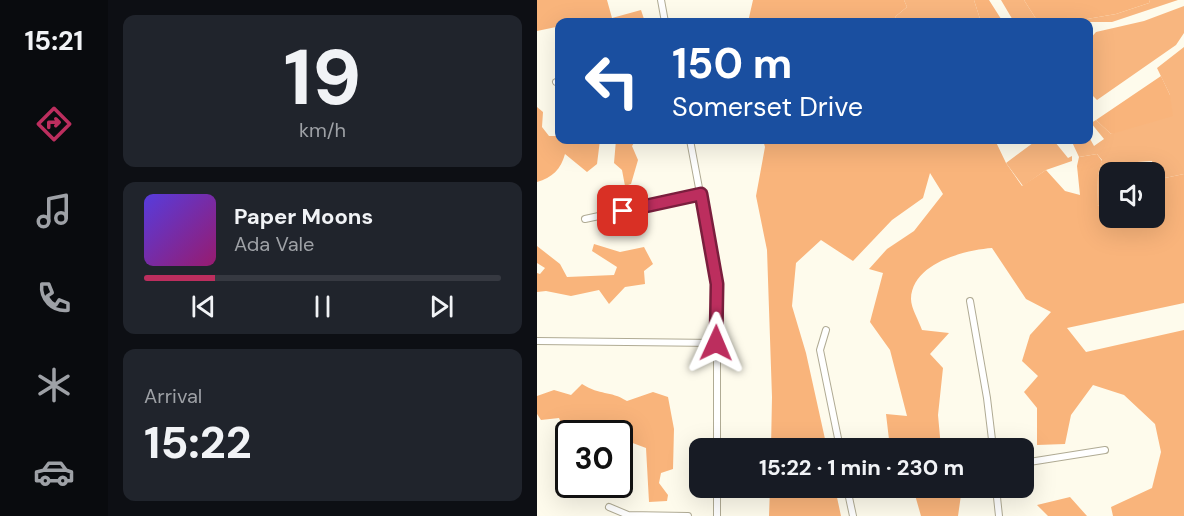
<!DOCTYPE html>
<html lang="en">
<head>
<meta charset="utf-8">
<style>
	:root { --surface:#171b24; --page:#20242c; --text:#f1f3f6; --muted:#9ea1a6; --line:#363941; --accent:#bc2e5e }
	body { margin:0; font-family:"DM Sans",sans-serif; background:var(--page); color:var(--text); height:100vh; display:flex; flex-direction:column; font-size:22px; white-space:nowrap }
	* { box-sizing:border-box; margin:0 }
	p { font-size:20px; color:var(--muted) }
	.icon { flex:none; width:33px; height:33px; fill:none; stroke:currentColor; stroke-width:2; stroke-linecap:round; stroke-linejoin:round }
	.map { position:relative; flex:1; overflow:hidden }
	.drawer { display:flex; flex-direction:column; gap:15px; padding:15px; background:#0d0f14; width:429px }
	.drawer>* { flex:none }
	.hud { position:absolute; left:18px; top:18px; width:538px; height:126px; border-radius:12px; box-shadow:0 6px 24px #0002; background:#1a4fa0; color:#fff; overflow:hidden }
	.controls { position:absolute; left:562px; top:162px; display:grid; gap:12px }
	.controls a { display:grid; place-items:center; width:66px; height:66px; border-radius:12px; background:var(--surface); box-shadow:0 6px 24px #0002; font-size:30px }
	.speed { position:absolute; left:18px; top:420px; display:flex; gap:12px; font-size:30px; font-weight:700; text-align:center }
	.speed>* { display:grid; place-content:center; width:78px; height:78px; border-radius:50%; background:var(--surface); box-shadow:0 6px 24px #0002; line-height:1 }
	.speed .limit { border:3px solid #111; border-radius:9px; background:#fff; color:#111 }
	.pin { position:absolute; display:grid; place-items:center; width:51px; height:51px; color:#fff; margin:-26px; border-radius:12px; box-shadow:0 3px 9px #0006 }
	.me { position:absolute; width:66px; margin:-33px; rotate:1deg; stroke-linejoin:round; filter:drop-shadow(0 0 4px #0008) }
	.turn { display:flex; align-items:center; gap:21px; height:126px; padding:0 18px; font-size:27px }
	.turn .icon { width:78px; height:78px; stroke-width:2.5 }
	.turn b { display:block; font-size:42px; line-height:51px }
	.big { font-size:45px; font-weight:700; line-height:1.1 }
	.drawer .widget { flex:1; display:flex; flex-direction:column; justify-content:center; gap:9px; min-width:0; padding:0 21px; border-radius:12px; background:var(--page) }
	.drawer .dial { align-items:center; gap:0 }
	.dial b { font-size:78px; line-height:1 }
	.song { display:flex; align-items:center; gap:18px }
	.cover { width:72px; height:72px; border-radius:9px; background:linear-gradient(135deg,hsl(250 70% 55%),hsl(320 70% 35%)) }
	.played { height:6px; border-radius:3px; background:linear-gradient(90deg,var(--accent) 20%,var(--line) 20%) }
	.keys { display:flex; justify-content:space-around; direction:ltr }
	.trip { position:absolute; left:152px; top:438px; width:345px; height:60px; border-radius:12px; background:var(--surface); box-shadow:0 6px 24px #0002; font-weight:700; line-height:60px; text-align:center }
	main { display:flex; flex:1; min-height:0 }
	.tabs { display:flex; flex-direction:column; width:108px; justify-content:space-around; align-items:center; background:#090b0e; color:var(--muted) }
	.tabs .icon { width:42px; height:42px }
	.tabs .on { color:var(--accent) }
	.tabs b { font-size:27px; color:var(--text) }
	.map>svg:first-child { display:block }
	.green { fill:#f8b67f }
	.forest { fill:#f9b47b }
	.lines { fill:none; stroke-linecap:round; stroke-linejoin:round }
	.minor-casing { stroke:#b0ab94; stroke-width:8 }
	.minor { stroke:#fff; stroke-width:6 }
	.route-casing { stroke:#7a1e3d; stroke-width:15 }
	.route { stroke:#bc2e5e; stroke-width:10 }
</style>
</head>
<body>
<main>
<nav class="tabs">
<b>15:21</b>
<svg class="icon on" aria-label="directions" viewBox="0 0 24 24"><path d="M12 3l9 9-9 9-9-9zM9 14v-3h6M13 9l2 2-2 2"/></svg>
<svg class="icon" aria-label="music" viewBox="0 0 24 24"><path d="M9 18V5l10-2v13"/><circle cx="6" cy="18" r="3"/><circle cx="16" cy="16" r="3"/></svg>
<svg class="icon" aria-label="phone" viewBox="0 0 24 24"><path d="M5 4h4l2 5-3 2q2 4 5 5l2-3 5 2v4C11 20 4 13 5 4z"/></svg>
<svg class="icon" aria-label="climate" viewBox="0 0 24 24"><path d="M12 3v18M4 7l16 10M4 17L20 7"/></svg>
<svg class="icon" aria-label="car" viewBox="0 0 24 24"><path d="M5 17H2v-5l4-1 3-4h7l3 4 3 1v5h-3M9 17h6M6 11h13"/><circle cx="7" cy="17" r="2"/><circle cx="17" cy="17" r="2"/></svg>
</nav>
<section class="drawer">
<div class="widget dial"><b>19</b><p>km/h</p></div>
<div class="widget">
<div class="song"><i class="cover"></i><div><b>Paper Moons</b><p>Ada Vale</p></div></div>
<div class="played"></div>
<div class="keys"><svg class="icon" aria-label="previous" viewBox="0 0 24 24"><path d="M18 5L8 12l10 7zM5 5v14"/></svg><svg class="icon" aria-label="pause" viewBox="0 0 24 24"><path d="M8 5v14M16 5v14"/></svg><svg class="icon" aria-label="next" viewBox="0 0 24 24"><path d="M6 5l10 7-10 7zM19 5v14"/></svg></div>
</div>
<div class="widget"><p>Arrival</p><b class="big">15:22</b></div>
</section>
<div class="map">
<svg width="647" height="516" viewBox="0 0 647 516">
	<rect width="100%" height="100%" fill="#fefbec"/>
	<path class="green" d="M367,0h70l7,22h-88l3,-6 11,-9z
		M464,0h23l14,22h-24z
		M613,0h28l-66,22h-24l-1,-3 29,-5 33,-11z
		M647,6v27l-8,12 -79,55 -4,-4 -4,1v-57l7,-8 48,-11z
		M647,47v127l-29,6 -3,-19 -15,1 3,10h-30v35l-13,-2 1,-30 4,-15 -5,-6 -18,3 -7,-15 17,-2v-3l5,9 10,-7 -13,-16 5,-3 15,14 59,-39 -13,-27z
		M500,140h13l3,4 2,-2 13,16 4,-2v5l-26,9 -23,16 -17,-23z"/>
	<path class="forest" d="M0,0h70l5,18 29,-8 4,12h-86v30l-3,-25 -19,4z
		M216,0h151l3,7 -11,9 -3,6h-145z
		M437,0h15l14,22h-22z
		M487,0h126l-1,3 -33,11 -29,5 1,3h-50z
		M624,76l9,19 3,21 -62,18 -15,-14z
		M0,107l6,5 -1,15 7,9h10v4h41l-3,24 -10,8 -22,-18c-4,15 -13,24 -28,28z
		M79,140h20l-4,6 6,14 -7,24 -6,2 -3,-16 -8,-7z
		M226,140h232l11,23 16,23 24,-16 19,21 15,4 -3,-29 2,-9 18,-3 5,7 -4,14 -1,30 13,2v11h45v-38l29,-6v129l-117,25 19,24 98,-22v186h-71l-2,-9 41,-19 9,-36 -6,-28 -31,-29 -31,-10 -22,30 -6,29 -28,1v-37l-13,-16 14,-16 -16,-15 8,-26 21,-23 -25,-13 -34,-51c-27,2 -80,15 -81,51 0,9 8,22 11,31l27,3 -19,21 13,14 -5,47 3,33h-51l-4,-34 21,2 -17,-66 -20,-28 13,-49 -14,-4 18,-20 27,-18 29,-37 -13,-21 -7,25 -31,22 -39,41 -32,-21 -25,23 -4,43 14,47 21,95h-56l1,-51 -5,-147 -11,-54 9,-49z
		M57,244l26,8 24,-5 9,17 -9,7 1,13 -20,3 -16,17 -10,-14 -28,6 -25,-5 -9,1v-19l3,1 5,-6 -8,-5v-17l23,18 7,13 47,-2 3,-8 -25,-16z
		M45,384c19,12 27,6 45,17l26,-9 15,5 6,32 -1,40 -12,4 -2,10 9,12 -1,6 -18,1 -3,-54 -16,-6 -10,5 -1,-13h-50l-1,6 -9,-22 -18,2 -4,-6v-18l17,-6 17,5z
		M233,488h65l6,28h-72z
		M376,488h49l-4,28h-37z
		M533,497l17,19h-39l-11,-11z"/>
	<g class="lines">
		<g class="minor-casing">
			<path id="minor" d="M124,0l4,22
				M19,82l3,-1
				M153,140l27,144v164
				M48,219l116,-25
				M433,301l17,97 6,50
				M289,330l-6,20 20,98
				M0,341l179,2
				M486,463l82,-13
				M180,488v28
				M310,488l6,28
				M459,488l3,28
				M72,507l19,8 60,1"/>
		</g>
		<use href="#minor" class="minor"/>
	</g>
	<g class="lines">
		<g class="route-casing">
			<path id="route" d="M86,211l78,-17 16,90 -1,59"/>
		</g>
		<use href="#route" class="route"/>
	</g>
</svg>
<div class="controls">
<a><svg class="icon" aria-label="sound" viewBox="0 0 24 24"><path d="M4 9h4l5-4v14l-5-4H4zM17 9q2 3 0 6"/></svg></a>
</div>
<div class="speed"><div class="limit">30</div></div>
<div class="pin" style="left:86px;top:211px;background:#d93025"><svg class="icon" aria-label="arrive" viewBox="0 0 24 24"><path d="M6 21V4h12l-3 4 3 4H6"/></svg></div>
<svg class="me" style="left:179px;top:343px" viewBox="-20 -20 40 40"><path d="M0-17L14 15 0 8-14 15z" fill="#bc2e5e" stroke="#fff" stroke-width="4"/></svg>
<div class="trip">15:22 · 1 min · 230 m</div>
<div class="hud">
<div class="turn"><svg class="icon" aria-label="left" viewBox="0 0 24 24"><path d="M17 20v-9H6M10 6l-5 5 5 5"/></svg><div><b>150 m</b>Somerset Drive</div></div>
</div>
</div>
</main>
</body>
</html>
